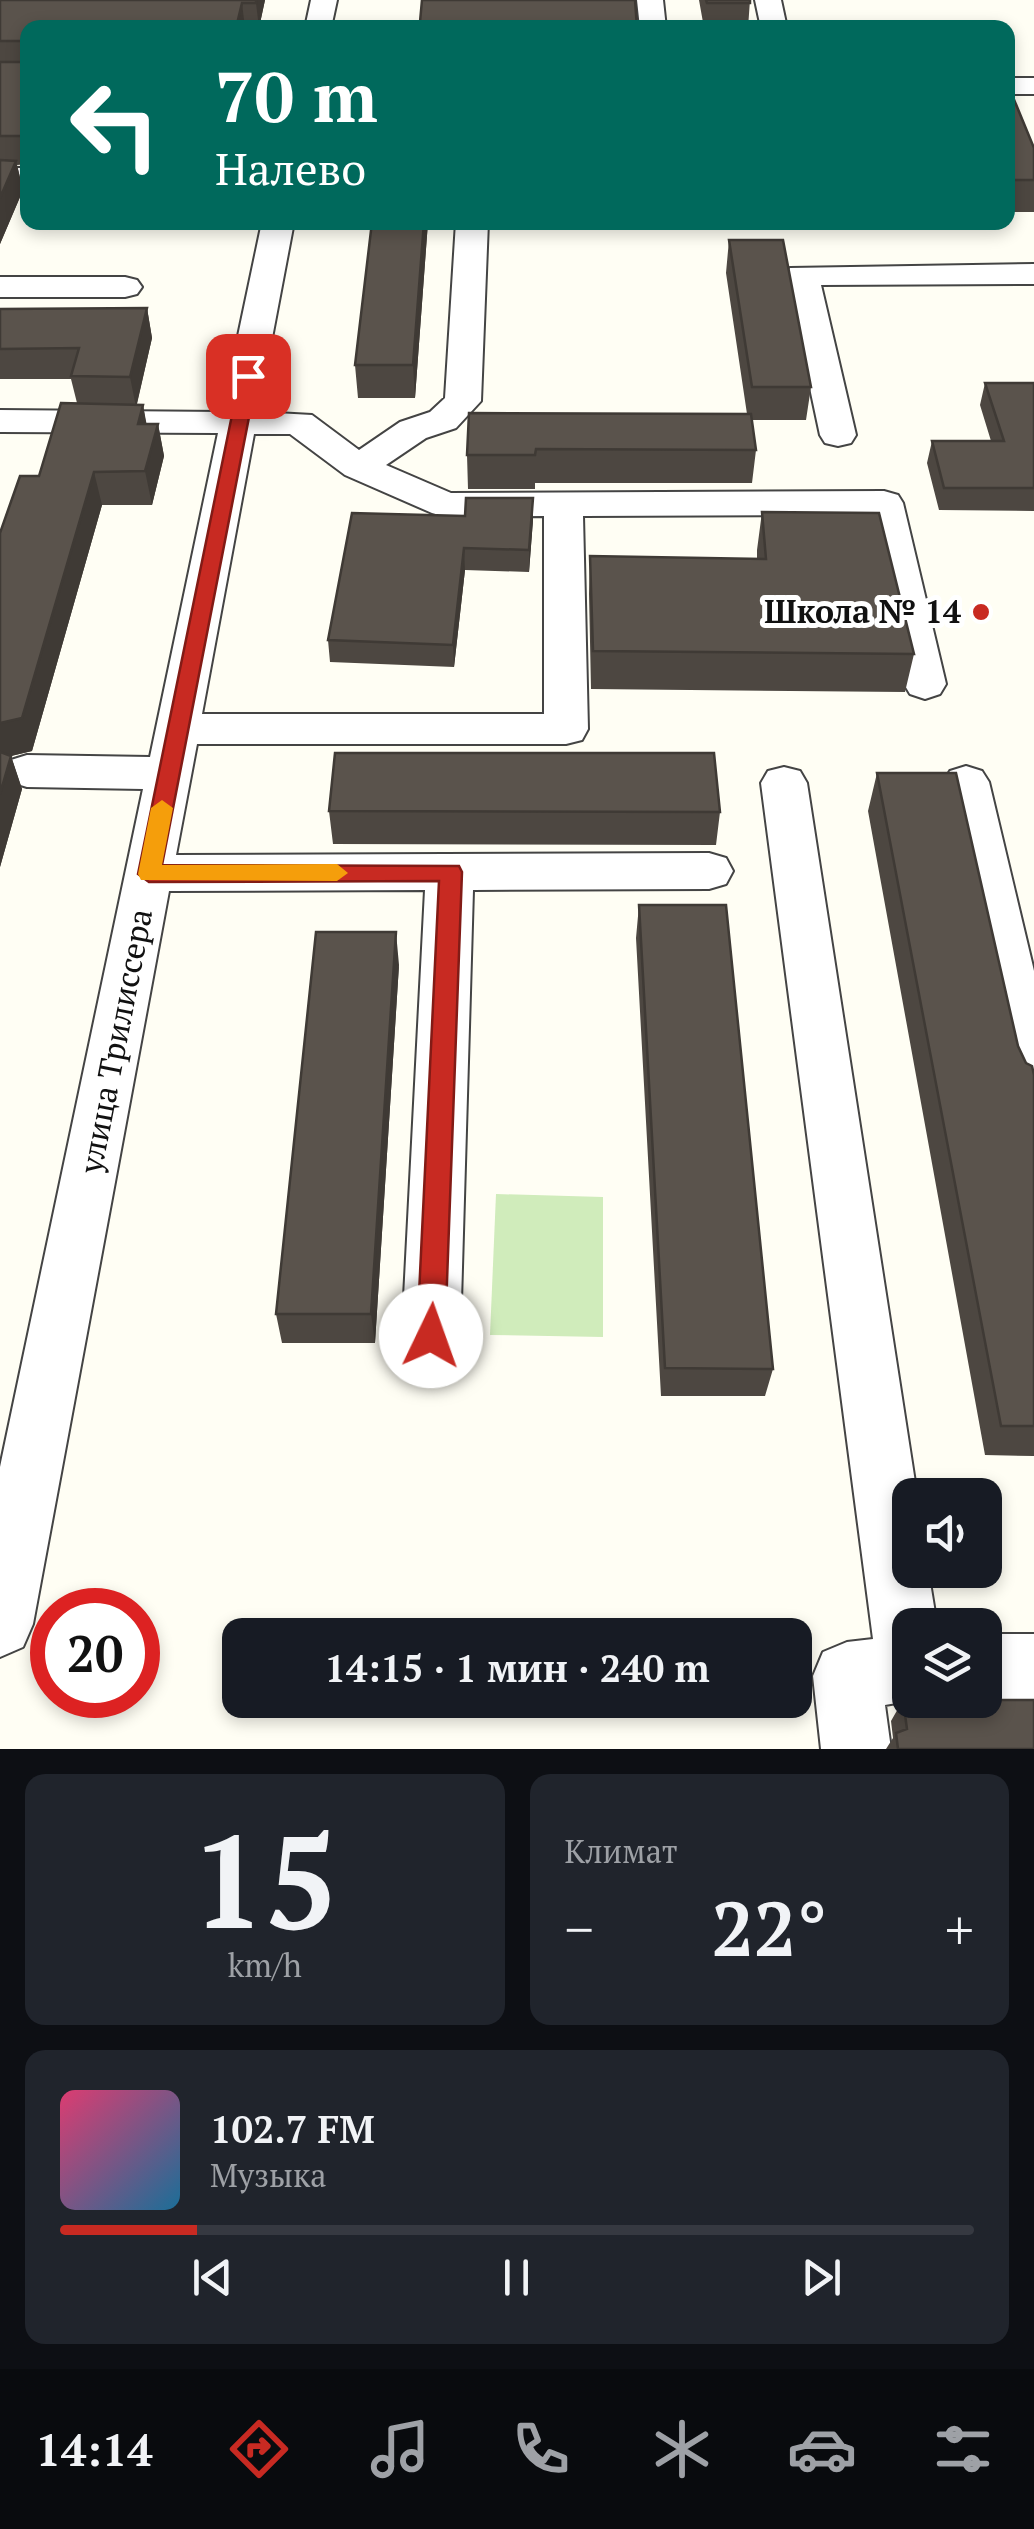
<!DOCTYPE html>
<html lang="ru">
<head>
<meta charset="utf-8">
<style>
	:root { --surface:#171b24; --page:#20242c; --text:#f1f3f6; --muted:#9ea1a6; --line:#363941; --accent:#c82a22 }
	body { margin:0; font-family:"PT Serif",serif; background:var(--page); color:var(--text); height:100vh; display:flex; flex-direction:column; font-size:38px; white-space:nowrap }
	* { box-sizing:border-box; margin:0 }
	p { font-size:32px; color:var(--muted) }
	.icon { flex:none; width:55px; height:55px; fill:none; stroke:currentColor; stroke-width:2; stroke-linecap:round; stroke-linejoin:round }
	.map { position:relative; height:1749px; overflow:hidden }
	.drawer { display:flex; flex-direction:column; gap:25px; padding:25px; background:#0d0f14; flex:1 }
	.drawer>* { flex:none }
	.top-card { position:absolute; left:20px; top:20px; width:995px; height:210px; border-radius:20px; box-shadow:0 5px 15px #0003; background:#00695c; color:#fff; overflow:hidden }
	.buttons { position:absolute; left:892px; top:1478px; display:grid; gap:20px }
	.buttons a { display:grid; place-items:center; width:110px; height:110px; border-radius:20px; background:var(--surface); box-shadow:0 5px 15px #0003; font-size:50px }
	.speed { position:absolute; left:30px; top:1588px; display:flex; gap:20px; font-size:50px; font-weight:700; text-align:center }
	.speed>* { display:grid; place-content:center; width:130px; height:130px; border-radius:50%; background:var(--surface); box-shadow:0 5px 15px #0003; line-height:1 }
	.speed .limit { border:15px solid #d22; background:#fff; color:#111 }
	.pin { position:absolute; display:grid; place-items:center; width:85px; height:85px; color:#fff; margin:-42px; border-radius:20px; box-shadow:0 5px 15px #0006 }
	.me { position:absolute; width:110px; margin:-55px; rotate:3deg; stroke-linejoin:round; filter:drop-shadow(0 0 8px #0008) }
	.turn { display:flex; align-items:center; gap:35px; height:210px; padding:0 30px; font-size:45px }
	.turn .icon { width:130px; height:130px; stroke-width:2.5 }
	.turn b { display:block; font-size:70px; line-height:85px }
	.big { font-size:75px; font-weight:700; line-height:1.1 }
	.drawer .widget { flex:1; display:flex; flex-direction:column; justify-content:center; gap:15px; min-width:0; padding:0 35px; border-radius:20px; background:var(--page) }
	.drawer .dial { align-items:center; gap:0 }
	.dial b { font-size:130px; line-height:1 }
	.song { display:flex; align-items:center; gap:30px }
	.cover { width:120px; height:120px; border-radius:15px; background:linear-gradient(135deg,hsl(340 70% 55%),hsl(200 70% 35%)) }
	.played { height:10px; border-radius:5px; background:linear-gradient(90deg,var(--accent) 15%,var(--line) 15%) }
	.keys { display:flex; justify-content:space-around; direction:ltr }
	.heat { display:flex; justify-content:space-between; align-items:center; font-size:55px; direction:ltr }
	.drawer .tiles { flex:1; display:grid; gap:25px; grid-template-columns:1fr 1fr }
	.widget:last-child { grid-column:span 2 }
	.trip { position:absolute; left:222px; top:1618px; width:590px; height:100px; border-radius:20px; background:var(--surface); box-shadow:0 5px 15px #0003; font-weight:700; line-height:100px; text-align:center }
	.dock { display:flex; height:160px; justify-content:space-around; align-items:center; background:#090b0e; color:var(--muted) }
	.dock .icon { width:70px; height:70px }
	.dock .active { color:var(--accent) }
	.dock b { font-size:45px; color:var(--text) }
	.map>svg:first-child { display:block }
	.green { fill:#d0ecbb }
	.lines { fill:none; stroke-linecap:round; stroke-linejoin:round }
	.minor-casing { stroke:#444; stroke-width:4 }
	.minor { fill:#fff; fill-rule:evenodd }
	.wall { fill:#4d4741 }
	.shaded-wall { fill:#3f3a35 }
	.building { fill:#5a534c; stroke:#3f3a35; stroke-width:2.5 }
	.route { fill:#c82a22; stroke:#821b16; stroke-width:2.5 }
	.slow { fill:#f59e0b }
	.poi-dot { fill:#c82a22; stroke:#fff; stroke-width:4 }
	.labels { text-anchor:middle; stroke-width:10; stroke-linejoin:round; paint-order:stroke }
	.poi-label { font-size:32px; font-weight:bold; fill:#111; stroke:#fff; text-anchor:end }
	.street-label { font-size:32px; fill:#111; stroke:#fff }
</style>
</head>
<body>
<div class="map">
<svg width="1034" height="1749" viewBox="0 0 1034 1749">
	<rect width="100%" height="100%" fill="#fffef4"/>
	<path class="green" d="M496,1194l107,3v140l-113,-2z"/>
	<g class="lines">
		<g class="minor-casing">
			<path id="minor" d="M311,0h26l-6,28h-26z
				M637,0h26l3,28h-26z
				M755,0h26l6,28h-26z
				M1008,78h26v16h-26z
				M0,168h28v18h-28z
				M262,222h32l-36,190 54,3 47,35 41,-28 30,-10 15,-14 11,-176h32l-7,179 -25,27 -30,10 -40,27 65,28 433,-2 14,4 5,8 43,181 -6,10 -15,5 -15,-5 -6,-10 -37,-169 -284,1 5,213 -6,11 -16,4h-369l-21,111 533,-2 17,5 7,13 -7,13 -17,5 -236,1 -13,446 -8,19 -21,9 -21,-9 -8,-19 23,-446 -256,1 -136,733 -10,23 -23,10v-190l143,-678 -116,-2 -16,-5 -6,-11 6,-11 16,-5 123,2 68,-324 -218,-1v-22l222,2zM254,434h36l55,41 87,38 14,4 98,-1v198h-342z
				M1034,264v20l-213,1 35,150 -5,8 -13,3 -13,-3 -5,-8 -34,-160 4,-7z
				M0,277h125l12,3 5,7 -5,7 -12,3h-125z
				M966,766l16,5 7,11 45,189v132l-19,-6 -7,-16 -65,-299 7,-11z
				M784,767l16,4 7,12 110,712h-7v75h18l9,55h-27v75h4l-29,5 6,44h-70l-8,-73 10,-24 24,-10 26,-3 -112,-856 7,-12z
				M985,1634h49v66h-50z"/>
		</g>
		<use href="#minor" class="minor"/>
	</g>
	<path class="wall" d="M0,0h265l-6,28h-231v136l-11,1 6,25 -23,54z
		M422,0l215,28h-217z
		M699,0h51l-2,28h-44z
		M1008,85l26,63v64h-26z
		M428,222l-13,176h-57l-3,-33z
		M729,240l82,147 -5,33h-54l4,30 -4,33h-217v6h-67l-1,-34 280,-41 -21,-141z
		M147,308l5,30 -15,66 6,1 3,19h12l6,32 -12,49h-50l-70,246 -21,5 11,33 -22,78v-334l39,-57 38,-73 -6,-24h-71v-70z
		M985,383h49v128l-95,-1 -12,-47 5,-22h59l-11,-36z
		M762,512l152,142 -9,38 -314,-3 -2,-95 1,-38 167,3v-9z
		M352,513l181,7 -4,52 -64,-2 -11,97 -124,-5 -2,-22z
		M877,773l149,290 8,12v381l-49,-1 -117,-644z
		M329,811l391,1 -4,33 -383,-1z
		M639,905l134,464 -8,27h-104l-25,-458z
		M399,965l-24,378h-93l-6,-29z
		M903,1700l131,49h-148l7,-11 -2,-17z"/>
	<path class="shaded-wall" d="M256,0h9l-6,28 -3,-25z
		M242,3l3,25h-9z
		M16,161l7,29 -23,54v-46z
		M424,222h4l-13,176 -2,-33z
		M147,308l5,30 -16,69 -6,-30z
		M143,405l6,32 -11,-13z
		M158,424l6,32 -12,49 -7,-34z
		M94,472l8,33 -70,246 -21,5 11,33 -22,78v-144z
		M533,498v22l-4,52v-22z
		M464,548l1,22 -11,97 -1,-22z
		M396,932l3,33 -24,378 -4,-29z"/>
	<path class="building" d="M0,0h256v3h-14l-6,25h-208v107l-3,5 -3,-4h-22v-74h25v-21h-25z
		M422,0h213l2,28h-71v-6h-146z
		M706,0h44v3h-43z
		M1008,85l26,63v32h-26z
		M0,160l16,1 -16,37z
		M372,222h52l-11,143h-58z
		M729,240h54l28,147h-59z
		M147,308l-17,69 -59,-1 8,-28 -79,1v-40z
		M985,383h49v105h-90l-12,-47h72z
		M61,403l82,2 -5,19h20l-13,47 -51,1 -72,246 -22,5v-190l20,-57h19z
		M469,413l282,1 5,36 -220,-1 -1,6h-68z
		M466,498h67l-4,52 -65,-2 -11,97 -125,-5 24,-127 113,3z
		M762,512l117,1 35,141 -321,-3 -3,-95 176,3z
		M0,752l11,4 -11,38z
		M335,753h379l6,59 -391,-1z
		M877,773h79l62,273 8,17 6,3 2,9v351h-33z
		M639,905h87l47,464 -108,-1z
		M316,932h80l-25,382h-95z
		M903,1700h131v49h-136l-2,-16 11,-4z"/>
	<path class="route" d="M248,371l9,5 -95,489 297,1 3,6 -17,464 -4,10 -10,3 -10,-3 -4,-10 22,-455 -290,1 -11,-8 102,-498z"/>
	<path class="slow" d="M162,800l11,8 -11,57 175,-1 11,9 -11,8 -196,-1 -3,-6 13,-66z"/>
	<circle class="poi-dot" cx="981" cy="612" r="10"/>
	<g class="labels">
		<g class="poi-label">
			<text x="961" y="623">Школа № 14</text>
		</g>
		<g class="street-label">
			<text transform="translate(116 1041) rotate(-79)" y="11">улица Трилиссера</text>
		</g>
	</g>
</svg>
<div class="buttons">
<a><svg class="icon" aria-label="sound" viewBox="0 0 24 24"><path d="M4 9h4l5-4v14l-5-4H4zM17 9q2 3 0 6"/></svg></a>
<a><svg class="icon" aria-label="layers" viewBox="0 0 24 24"><path d="M12 4l9 5-9 5-9-5zM3 14l9 5 9-5"/></svg></a>
</div>
<div class="speed"><div class="limit">20</div></div>
<div class="pin" style="left:248px;top:376px;background:#d93025"><svg class="icon" aria-label="arrive" viewBox="0 0 24 24"><path d="M6 21V4h12l-3 4 3 4H6"/></svg></div>
<svg class="me" style="left:431px;top:1336px" viewBox="-20 -20 40 40"><circle r="19" fill="#fff"/><path d="M0-13L10 11 0 6-10 11z" fill="#c82a22"/></svg>
<div class="trip">14:15 · 1 мин · 240 m</div>
<div class="top-card">
<div class="turn"><svg class="icon" aria-label="left" viewBox="0 0 24 24"><path d="M17 20v-9H6M10 6l-5 5 5 5"/></svg><div><b>70 m</b>Налево</div></div>
</div>
</div>
<section class="drawer">
<div class="tiles">
<div class="widget dial"><b>15</b><p>km/h</p></div>
<div class="widget"><p>Климат</p>
<div class="heat"><a>−</a><b class="big">22°</b><a>+</a></div>
</div>
<div class="widget">
<div class="song"><i class="cover"></i><div><b>102.7 FM</b><p>Музыка</p></div></div>
<div class="played"></div>
<div class="keys"><svg class="icon" aria-label="previous" viewBox="0 0 24 24"><path d="M18 5L8 12l10 7zM5 5v14"/></svg><svg class="icon" aria-label="pause" viewBox="0 0 24 24"><path d="M8 5v14M16 5v14"/></svg><svg class="icon" aria-label="next" viewBox="0 0 24 24"><path d="M6 5l10 7-10 7zM19 5v14"/></svg></div>
</div>
</div>
</section>
<nav class="dock">
<b>14:14</b>
<svg class="icon active" aria-label="directions" viewBox="0 0 24 24"><path d="M12 3l9 9-9 9-9-9zM9 14v-3h6M13 9l2 2-2 2"/></svg>
<svg class="icon" aria-label="music" viewBox="0 0 24 24"><path d="M9 18V5l10-2v13"/><circle cx="6" cy="18" r="3"/><circle cx="16" cy="16" r="3"/></svg>
<svg class="icon" aria-label="phone" viewBox="0 0 24 24"><path d="M5 4h4l2 5-3 2q2 4 5 5l2-3 5 2v4C11 20 4 13 5 4z"/></svg>
<svg class="icon" aria-label="climate" viewBox="0 0 24 24"><path d="M12 3v18M4 7l16 10M4 17L20 7"/></svg>
<svg class="icon" aria-label="car" viewBox="0 0 24 24"><path d="M5 17H2v-5l4-1 3-4h7l3 4 3 1v5h-3M9 17h6M6 11h13"/><circle cx="7" cy="17" r="2"/><circle cx="17" cy="17" r="2"/></svg>
<svg class="icon" aria-label="filters" viewBox="0 0 24 24"><path d="M4 7h16M4 17h16"/><circle cx="9" cy="7" r="2"/><circle cx="15" cy="17" r="2"/></svg>
</nav>
</body>
</html>
